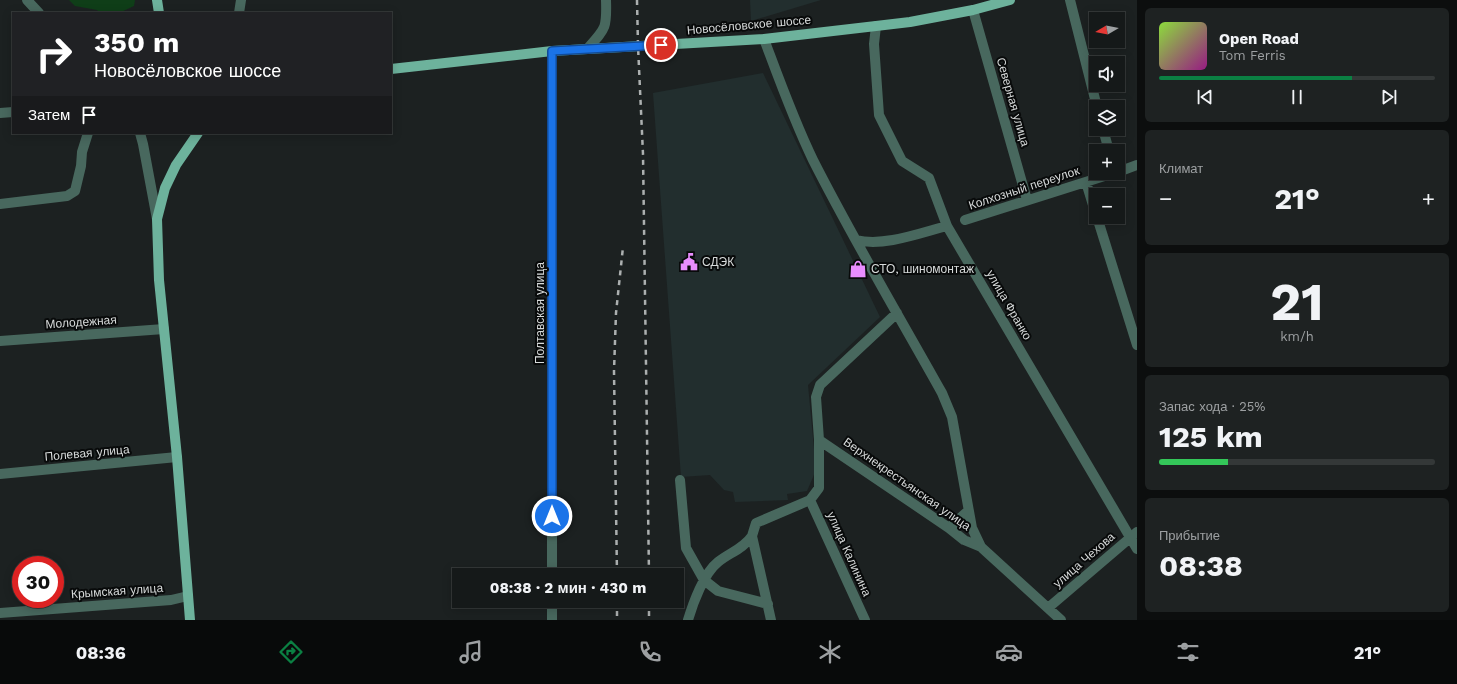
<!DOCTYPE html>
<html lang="ru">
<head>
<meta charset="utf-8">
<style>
	:root { --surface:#151919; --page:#1e2222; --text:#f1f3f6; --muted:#9da0a2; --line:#343838; --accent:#0b8043 }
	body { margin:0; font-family:"Work Sans",sans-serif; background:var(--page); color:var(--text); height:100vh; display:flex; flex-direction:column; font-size:15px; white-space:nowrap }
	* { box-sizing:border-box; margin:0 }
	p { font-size:13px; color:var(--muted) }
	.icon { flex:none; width:22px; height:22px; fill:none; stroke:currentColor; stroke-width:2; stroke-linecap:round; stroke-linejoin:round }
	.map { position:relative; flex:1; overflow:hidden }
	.details { display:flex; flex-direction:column; gap:8px; padding:8px; background:#0c0e0e; width:320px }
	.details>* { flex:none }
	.hud { position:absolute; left:12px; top:12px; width:380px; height:122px; border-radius:0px; box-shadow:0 2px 10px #0003,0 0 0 1px var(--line); background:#202124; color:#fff; overflow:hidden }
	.needle { width:26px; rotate:260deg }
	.buttons { position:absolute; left:1089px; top:12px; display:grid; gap:8px }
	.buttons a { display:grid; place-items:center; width:36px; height:36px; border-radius:0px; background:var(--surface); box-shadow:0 2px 10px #0003,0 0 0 1px var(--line); font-size:20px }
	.speed { position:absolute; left:12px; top:556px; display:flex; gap:8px; font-size:20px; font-weight:700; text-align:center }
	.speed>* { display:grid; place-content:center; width:52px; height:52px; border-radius:50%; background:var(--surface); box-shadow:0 2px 10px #0003,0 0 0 1px var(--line); line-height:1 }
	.speed .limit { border:6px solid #d22; background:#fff; color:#111 }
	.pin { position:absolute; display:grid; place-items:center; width:34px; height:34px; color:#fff; margin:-17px; border:2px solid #fff; border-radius:50%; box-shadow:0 1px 4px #0007 }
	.me { position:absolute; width:44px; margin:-22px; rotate:0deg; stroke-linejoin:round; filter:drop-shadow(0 0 3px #0008) }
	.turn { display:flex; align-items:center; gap:14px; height:84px; padding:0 16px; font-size:18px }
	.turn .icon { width:52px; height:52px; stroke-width:2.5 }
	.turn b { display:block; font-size:28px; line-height:34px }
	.then { display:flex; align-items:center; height:38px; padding:0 16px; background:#0003; gap:8px; font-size:15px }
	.big { font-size:30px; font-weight:700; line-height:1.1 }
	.details .card { flex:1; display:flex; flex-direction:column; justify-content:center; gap:6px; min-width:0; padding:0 14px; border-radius:6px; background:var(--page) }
	.details .dial { align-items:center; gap:0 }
	.dial b { font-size:52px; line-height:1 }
	.song { display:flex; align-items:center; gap:12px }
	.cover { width:48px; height:48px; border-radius:6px; background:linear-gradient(135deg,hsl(90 70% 55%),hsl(310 70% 35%)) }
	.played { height:4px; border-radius:2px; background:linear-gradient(90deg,var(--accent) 70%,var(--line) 70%) }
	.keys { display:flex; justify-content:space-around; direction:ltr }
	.heat { display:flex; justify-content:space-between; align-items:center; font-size:22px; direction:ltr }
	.charge { height:6px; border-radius:3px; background:linear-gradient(90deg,#34c759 25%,var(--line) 0) }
	.trip { position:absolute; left:452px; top:568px; width:232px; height:40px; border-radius:0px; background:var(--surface); box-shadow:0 2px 10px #0003,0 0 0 1px var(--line); font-weight:700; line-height:40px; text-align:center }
	.tabs { display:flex; height:64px; justify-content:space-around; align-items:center; background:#080a0a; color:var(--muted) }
	.tabs .icon { width:28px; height:28px }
	.tabs .current { color:var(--accent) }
	.tabs b { font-size:18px; color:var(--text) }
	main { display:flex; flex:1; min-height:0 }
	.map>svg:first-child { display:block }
	.built { fill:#222e2e }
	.green { fill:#0f3e18 }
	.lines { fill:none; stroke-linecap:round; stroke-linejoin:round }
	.minor { stroke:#48685e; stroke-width:10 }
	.major { stroke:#6db29c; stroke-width:10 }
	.rail { stroke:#acb0b0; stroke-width:2.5; stroke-dasharray:5 5; stroke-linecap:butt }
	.route-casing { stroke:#114b97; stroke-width:10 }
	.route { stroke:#1a73e8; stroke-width:7 }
	.labels { text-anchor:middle; stroke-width:4; stroke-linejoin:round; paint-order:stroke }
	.street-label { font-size:12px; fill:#d7dada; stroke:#080a0a }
	.poi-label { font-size:12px; fill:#d7dada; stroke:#080a0a; text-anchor:start }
</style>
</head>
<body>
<main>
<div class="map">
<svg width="1137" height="620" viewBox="0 0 1137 620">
	<rect width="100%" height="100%" fill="#1c2121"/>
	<path class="built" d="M750,0h71l-70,21z
		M763,73l117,244 -72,68 8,85 -9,21 -20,3 1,6 -53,2 -2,-10 -9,-2 -14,-15 -29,2 -28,-384z"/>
	<path class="green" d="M69,0h66l-1,6 -15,7h-19l-3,-3 -22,-4z"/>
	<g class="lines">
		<path class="minor" d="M27,0l12,13
			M1070,0l27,107
			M973,10l54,190
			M239,13l2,-13
			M876,26l-2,18 5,71 23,46 27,17 18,48 190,323
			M764,39c15,40 30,82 49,121 40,79 86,156 129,233l10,24 20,111 9,19 80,73
			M587,49c19,-21 20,-21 19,-49
			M0,113l13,-1
			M1103,129l6,22
			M140,133l3,11 14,75
			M1118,172l19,-7
			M1086,182l10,33
			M0,204l67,-8 8,-5 6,-25 1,-14 6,-19
			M1097,217l40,128
			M965,220l149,-47
			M856,240c28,7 64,-7 91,-14
			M0,341l164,-12
			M819,440l130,88 15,12 17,7
			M0,474l177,-17
			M680,480l6,68 18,32 14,11 50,13
			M810,500l55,120
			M949,528l19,-17
			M552,575v-524
			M1048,608l89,-76
			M0,613l171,-13 17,-4
			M552,620v-19
			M688,620c5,-17 16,-47 30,-58 11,-9 25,-13 34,-26
			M771,620l-19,-84 4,-13 54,-23 9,-12v-48l-3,-43 4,-12 77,-72"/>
		<path class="major" d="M157,0l2,13
			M391,69l161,-18 212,-12 112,-13 34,-4 63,-12 37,-10
			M190,620l-13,-163 -18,-177 -2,-61 8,-31 11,-23 22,-32"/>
		<path class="rail" d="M637,0l1,46 5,108 6,421
			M617,575l-3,-204 2,-58 7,-66
			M617,601v19
			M649,601v19"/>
	</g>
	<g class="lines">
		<g class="route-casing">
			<path id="route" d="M552,516v-465l109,-6"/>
		</g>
		<use href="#route" class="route"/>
	</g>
	<defs>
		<g id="civic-bare" transform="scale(1.38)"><path d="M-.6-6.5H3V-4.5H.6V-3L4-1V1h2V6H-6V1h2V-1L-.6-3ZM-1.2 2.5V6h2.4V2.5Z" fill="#e98dfe" stroke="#080a0a" stroke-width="2.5" paint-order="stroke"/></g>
		<g id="shop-bare" transform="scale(1.38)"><path d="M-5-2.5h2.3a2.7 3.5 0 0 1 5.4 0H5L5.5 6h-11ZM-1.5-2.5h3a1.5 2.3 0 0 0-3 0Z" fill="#e98dfe" stroke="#080a0a" stroke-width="2.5" paint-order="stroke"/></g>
	</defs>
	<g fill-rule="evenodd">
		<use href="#civic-bare" x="689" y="262"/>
		<use href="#shop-bare" x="858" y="269"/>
	</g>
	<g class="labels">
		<g class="street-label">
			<text transform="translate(749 25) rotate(-5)" y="4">Новосёловское шоссе</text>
			<text transform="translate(1013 102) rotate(74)" y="4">Северная улица</text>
			<text transform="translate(1024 188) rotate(-18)" y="4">Колхозный переулок</text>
			<text transform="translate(1009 305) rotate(60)" y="4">улица Франко</text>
			<text transform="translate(540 313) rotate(-90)" y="4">Полтавская улица</text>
			<text transform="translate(81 322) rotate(-4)" y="4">Молодежная</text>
			<text transform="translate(87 453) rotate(-5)" y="4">Полевая улица</text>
			<text transform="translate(907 484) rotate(35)" y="4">Верхнекрестьянская улица</text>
			<text transform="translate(849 554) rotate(66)" y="4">улица Калинина</text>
			<text transform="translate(1084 560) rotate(-41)" y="4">улица Чехова</text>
			<text transform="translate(117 591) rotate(-4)" y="4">Крымская улица</text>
		</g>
		<g class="poi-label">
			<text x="702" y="266">СДЭК</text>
			<text x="871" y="273">СТО, шиномонтаж</text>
		</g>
	</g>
</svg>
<div class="buttons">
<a><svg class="needle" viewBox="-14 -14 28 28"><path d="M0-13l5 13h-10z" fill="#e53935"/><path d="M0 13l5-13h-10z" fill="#9da0a2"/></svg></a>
<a><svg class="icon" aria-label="sound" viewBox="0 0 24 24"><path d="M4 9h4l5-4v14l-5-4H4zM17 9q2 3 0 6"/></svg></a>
<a><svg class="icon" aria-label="layers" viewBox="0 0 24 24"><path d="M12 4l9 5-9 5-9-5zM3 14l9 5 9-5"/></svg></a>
<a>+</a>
<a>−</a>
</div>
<div class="speed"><div class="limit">30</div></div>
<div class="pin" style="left:661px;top:45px;background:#d93025"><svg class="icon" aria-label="arrive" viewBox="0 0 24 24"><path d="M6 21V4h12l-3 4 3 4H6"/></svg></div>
<svg class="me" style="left:552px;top:516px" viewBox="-20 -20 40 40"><circle r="17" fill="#1a73e8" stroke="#fff" stroke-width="3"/><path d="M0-11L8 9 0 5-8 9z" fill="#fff"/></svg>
<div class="trip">08:38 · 2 мин · 430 m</div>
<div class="hud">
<div class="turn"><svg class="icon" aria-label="right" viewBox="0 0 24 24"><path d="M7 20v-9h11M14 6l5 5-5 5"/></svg><div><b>350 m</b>Новосёловское шоссе</div></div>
<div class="then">Затем<svg class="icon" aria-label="arrive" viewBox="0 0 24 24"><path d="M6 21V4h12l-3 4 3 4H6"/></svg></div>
</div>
</div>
<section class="details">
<div class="card">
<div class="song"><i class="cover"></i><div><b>Open Road</b><p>Tom Ferris</p></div></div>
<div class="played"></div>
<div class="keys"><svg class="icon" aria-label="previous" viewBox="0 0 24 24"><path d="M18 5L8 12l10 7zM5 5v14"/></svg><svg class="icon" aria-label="pause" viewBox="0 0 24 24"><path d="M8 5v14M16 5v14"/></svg><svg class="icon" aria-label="next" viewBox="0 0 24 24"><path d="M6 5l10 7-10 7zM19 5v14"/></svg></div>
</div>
<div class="card"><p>Климат</p>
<div class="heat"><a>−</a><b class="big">21°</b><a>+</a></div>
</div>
<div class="card dial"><b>21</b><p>km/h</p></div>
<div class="card"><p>Запас хода · 25%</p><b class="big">125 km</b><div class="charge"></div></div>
<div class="card"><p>Прибытие</p><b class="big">08:38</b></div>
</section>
</main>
<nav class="tabs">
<b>08:36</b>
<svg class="icon current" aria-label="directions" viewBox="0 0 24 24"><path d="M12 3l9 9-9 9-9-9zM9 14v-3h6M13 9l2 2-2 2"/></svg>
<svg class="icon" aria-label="music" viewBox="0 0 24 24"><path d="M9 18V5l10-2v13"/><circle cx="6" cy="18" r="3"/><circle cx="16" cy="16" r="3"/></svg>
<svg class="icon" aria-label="phone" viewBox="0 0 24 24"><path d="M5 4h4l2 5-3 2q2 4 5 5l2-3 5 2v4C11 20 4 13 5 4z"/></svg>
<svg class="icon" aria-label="climate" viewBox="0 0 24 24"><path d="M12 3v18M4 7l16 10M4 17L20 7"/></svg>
<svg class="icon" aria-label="car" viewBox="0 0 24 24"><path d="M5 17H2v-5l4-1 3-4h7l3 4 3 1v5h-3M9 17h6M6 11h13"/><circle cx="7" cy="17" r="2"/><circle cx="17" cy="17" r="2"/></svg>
<svg class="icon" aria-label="filters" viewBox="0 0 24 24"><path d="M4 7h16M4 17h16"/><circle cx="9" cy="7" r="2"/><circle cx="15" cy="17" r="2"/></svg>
<b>21°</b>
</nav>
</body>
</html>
